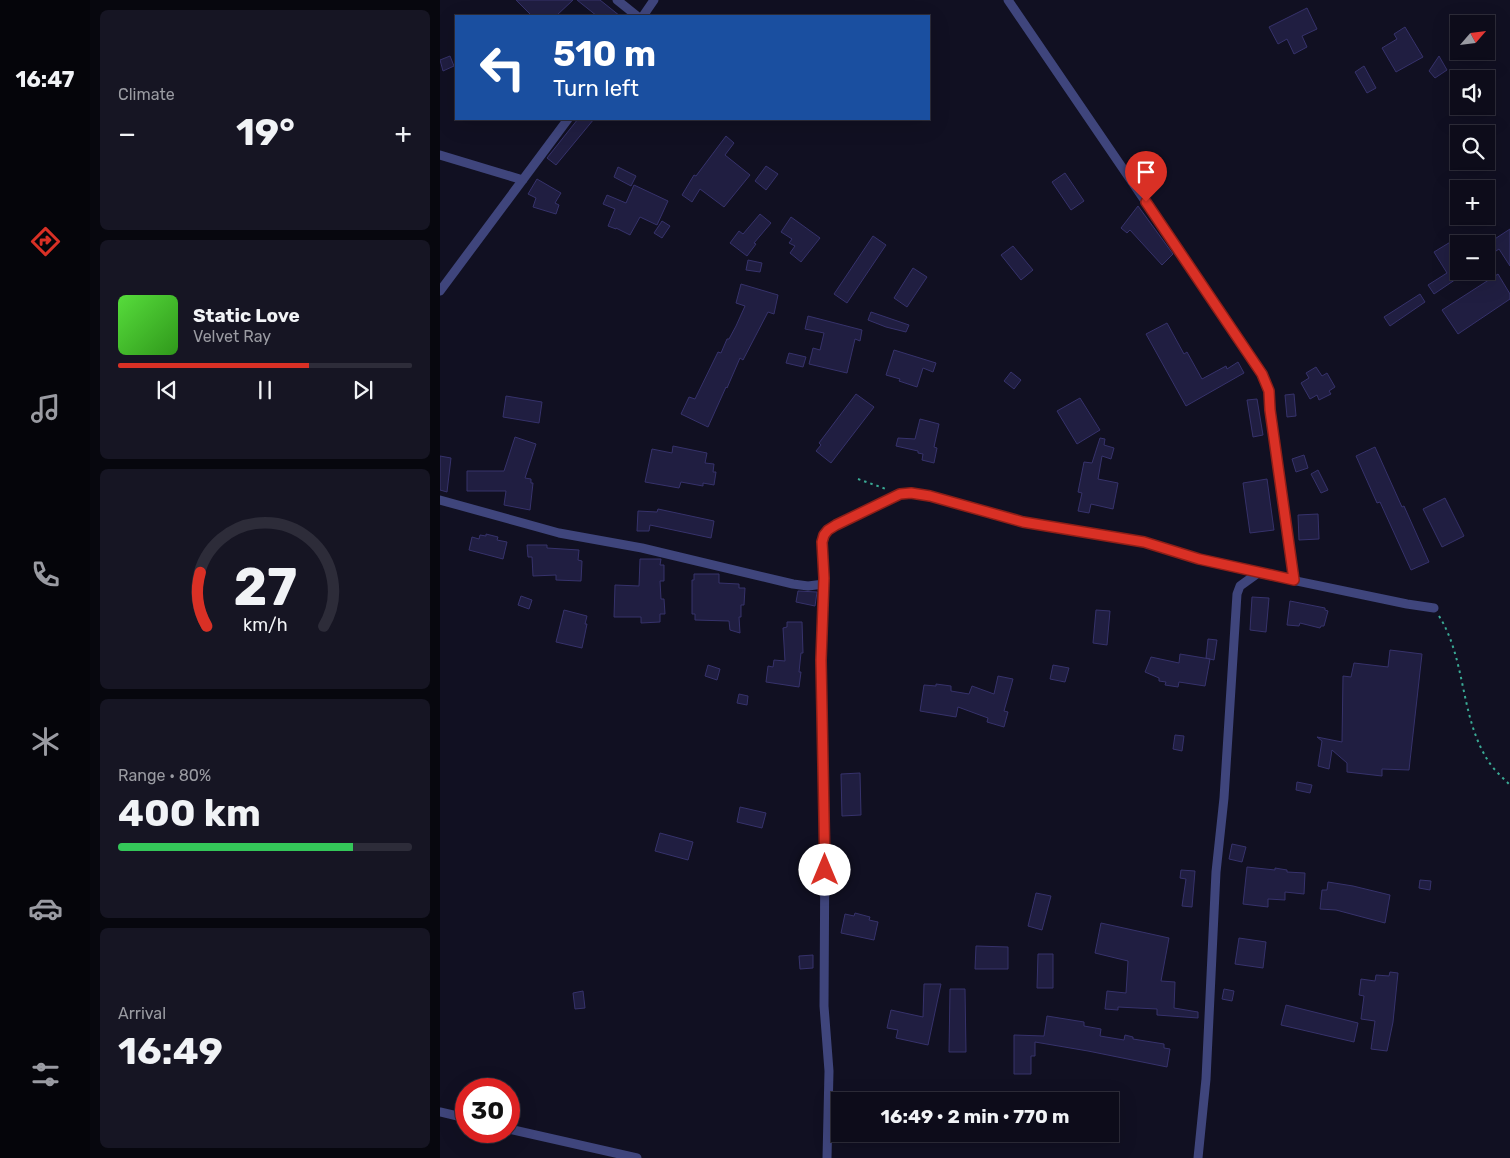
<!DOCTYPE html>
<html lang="en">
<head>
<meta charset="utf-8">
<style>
	:root { --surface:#0d0c1a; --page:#161523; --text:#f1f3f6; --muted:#9a9ba2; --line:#2d2c39; --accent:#d93025 }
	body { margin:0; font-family:Rubik,sans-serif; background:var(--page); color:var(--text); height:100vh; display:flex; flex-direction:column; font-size:19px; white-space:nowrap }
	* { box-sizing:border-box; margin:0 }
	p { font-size:16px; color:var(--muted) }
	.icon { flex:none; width:28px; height:28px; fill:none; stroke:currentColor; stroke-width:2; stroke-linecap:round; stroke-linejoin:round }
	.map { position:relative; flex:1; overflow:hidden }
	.drawer { display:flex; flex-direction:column; gap:10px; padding:10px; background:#07070e; width:350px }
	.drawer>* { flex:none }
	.top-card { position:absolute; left:15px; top:15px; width:475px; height:105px; border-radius:0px; box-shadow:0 5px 20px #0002,0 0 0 1px var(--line); background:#1a4fa0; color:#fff; overflow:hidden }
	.needle { width:32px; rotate:62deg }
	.fabs { position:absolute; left:1010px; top:15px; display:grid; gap:10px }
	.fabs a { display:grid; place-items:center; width:45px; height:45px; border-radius:0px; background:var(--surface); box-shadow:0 5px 20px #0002,0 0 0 1px var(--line); font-size:25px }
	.speed { position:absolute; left:15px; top:1078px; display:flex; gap:10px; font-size:25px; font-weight:700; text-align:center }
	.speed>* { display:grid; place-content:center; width:65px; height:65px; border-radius:50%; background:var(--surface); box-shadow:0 5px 20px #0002,0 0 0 1px var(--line); line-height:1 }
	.speed .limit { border:8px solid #d22; background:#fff; color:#111 }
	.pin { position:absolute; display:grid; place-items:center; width:42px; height:42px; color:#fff; margin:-51px -21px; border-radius:50% 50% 50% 0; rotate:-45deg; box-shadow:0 0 5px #0007 }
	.pin .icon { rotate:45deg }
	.me { position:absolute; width:55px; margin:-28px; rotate:0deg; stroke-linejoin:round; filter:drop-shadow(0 0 4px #0008) }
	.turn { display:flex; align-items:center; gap:18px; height:105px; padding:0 15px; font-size:22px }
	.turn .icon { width:65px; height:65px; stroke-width:2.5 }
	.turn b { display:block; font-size:35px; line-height:42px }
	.big { font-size:38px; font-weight:700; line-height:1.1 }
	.drawer .tile { flex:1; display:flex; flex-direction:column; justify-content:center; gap:8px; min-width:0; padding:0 18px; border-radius:8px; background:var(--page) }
	.drawer .dial { align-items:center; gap:0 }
	.dial svg { height:130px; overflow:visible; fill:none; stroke:var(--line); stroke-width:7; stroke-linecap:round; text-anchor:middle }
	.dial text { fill:var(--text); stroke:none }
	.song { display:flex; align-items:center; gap:15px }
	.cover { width:60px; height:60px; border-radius:8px; background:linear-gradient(135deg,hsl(110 70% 55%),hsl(110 70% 35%)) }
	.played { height:5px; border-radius:2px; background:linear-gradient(90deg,var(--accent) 65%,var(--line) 65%) }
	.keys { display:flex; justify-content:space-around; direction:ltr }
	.heat { display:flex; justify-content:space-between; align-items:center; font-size:28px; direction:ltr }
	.charge { height:8px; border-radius:4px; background:linear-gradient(90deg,#34c759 80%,var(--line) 0) }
	.trip { position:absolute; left:391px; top:1092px; width:288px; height:50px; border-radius:0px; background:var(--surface); box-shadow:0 5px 20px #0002,0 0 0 1px var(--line); font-weight:700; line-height:50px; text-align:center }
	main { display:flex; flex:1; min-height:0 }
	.dock { display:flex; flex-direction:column; width:90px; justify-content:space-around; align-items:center; background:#05050a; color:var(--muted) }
	.dock .icon { width:35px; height:35px }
	.dock .on { color:var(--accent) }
	.dock b { font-size:22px; color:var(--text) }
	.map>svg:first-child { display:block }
	.building { fill:#201e41; stroke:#36326b }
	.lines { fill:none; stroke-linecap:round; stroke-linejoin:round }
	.path { stroke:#3aaa95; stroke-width:2; stroke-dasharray:2.5 4; stroke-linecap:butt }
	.minor { stroke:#3f457c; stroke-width:9 }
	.route-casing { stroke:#8d1f18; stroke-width:12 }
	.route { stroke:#d93025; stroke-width:9 }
</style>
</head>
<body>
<main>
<nav class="dock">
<b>16:47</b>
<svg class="icon on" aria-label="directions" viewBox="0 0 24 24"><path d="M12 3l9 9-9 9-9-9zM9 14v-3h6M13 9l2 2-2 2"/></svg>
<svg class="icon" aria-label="music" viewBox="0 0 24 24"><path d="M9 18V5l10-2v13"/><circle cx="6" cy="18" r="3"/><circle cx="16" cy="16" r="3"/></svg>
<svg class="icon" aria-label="phone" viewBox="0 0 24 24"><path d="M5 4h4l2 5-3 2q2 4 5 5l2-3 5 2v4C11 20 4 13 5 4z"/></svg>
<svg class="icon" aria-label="climate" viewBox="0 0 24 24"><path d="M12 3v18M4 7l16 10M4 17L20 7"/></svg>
<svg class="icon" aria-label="car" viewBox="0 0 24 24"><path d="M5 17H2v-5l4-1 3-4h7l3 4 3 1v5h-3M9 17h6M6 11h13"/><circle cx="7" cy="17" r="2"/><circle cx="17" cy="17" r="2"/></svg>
<svg class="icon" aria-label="filters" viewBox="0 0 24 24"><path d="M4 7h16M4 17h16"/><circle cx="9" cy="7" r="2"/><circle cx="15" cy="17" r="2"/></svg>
</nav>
<section class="drawer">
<div class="tile"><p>Climate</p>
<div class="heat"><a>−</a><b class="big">19°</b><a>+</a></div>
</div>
<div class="tile">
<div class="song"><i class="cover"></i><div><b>Static Love</b><p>Velvet Ray</p></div></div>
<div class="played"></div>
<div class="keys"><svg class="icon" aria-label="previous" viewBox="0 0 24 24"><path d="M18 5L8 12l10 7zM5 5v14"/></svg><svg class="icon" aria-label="pause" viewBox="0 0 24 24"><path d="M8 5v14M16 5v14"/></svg><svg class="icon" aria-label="next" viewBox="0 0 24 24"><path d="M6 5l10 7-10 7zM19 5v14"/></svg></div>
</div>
<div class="tile dial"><svg viewBox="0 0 100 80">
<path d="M14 69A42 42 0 1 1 86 69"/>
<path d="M14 69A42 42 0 0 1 10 36" stroke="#d93025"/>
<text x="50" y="56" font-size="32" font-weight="700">27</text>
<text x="50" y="72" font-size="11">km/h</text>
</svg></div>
<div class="tile"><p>Range · 80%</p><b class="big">400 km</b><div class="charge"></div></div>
<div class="tile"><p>Arrival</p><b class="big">16:49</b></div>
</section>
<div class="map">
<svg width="1070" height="1158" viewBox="0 0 1070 1158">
	<rect width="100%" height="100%" fill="#111022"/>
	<path class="building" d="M76,0h57l-17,16h-24z
		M137,0h23l20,16h-23z
		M867,8l10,21 -15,7 5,11 -13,7 -7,-15 -9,5 -9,-17z
		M965,27l18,30 -27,15 -14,-24 15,-9 -3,-5z
		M10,56l4,10 -11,5 -3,-11z
		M999,56l8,14 -12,8 -6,-7z
		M924,66l12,22 -9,5 -12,-21z
		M138,119h16l-38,46 -9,-7z
		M286,136l8,7 -9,12 25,20 -26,32 -24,-18 -8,13 -10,-7 12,-20 2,1z
		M326,166l12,8 -12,16 -11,-9z
		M178,167l18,9 -5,10 -17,-9z
		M625,173l19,28 -13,9 -19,-28z
		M97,179l24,14 -6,10 4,2 -3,9 -23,-7 3,-9 -8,-4z
		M194,185l34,16 -11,24 -17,-8 -10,18 -14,-7v1l-8,-3 7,-17 -12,-5 4,-9 19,8z
		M698,206l35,48 -11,11 -32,-35 -3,3 -6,-5z
		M320,214l11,9 -17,20 2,1 -9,12 -17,-13 9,-12 4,3z
		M351,217l29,21 -19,24 -11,-9 5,-7 -6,-3 3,-4 -11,-7z
		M222,221l8,5 -8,12 -8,-5z
		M1070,229v37l-11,-17 -6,4 -6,-9z
		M433,236l13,9 -39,58 -13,-9z
		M1012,241l7,10v20h9l-34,23 -6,-9 19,-12 -13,-21z
		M573,246l20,24 -12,10 -20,-25z
		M308,260l14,3 -2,9 -14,-2z
		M473,268l14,9 -20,30 -13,-9z
		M1058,274l12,20v5l-52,35 -16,-24z
		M301,284l37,11 -4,19 -6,-2 -25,48 -3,-2 -13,30 -1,-1 -18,40 -27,-13 8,-17 6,2 23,-47 3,1 6,-14h2l7,-13 9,-20 -9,-3z
		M980,294l5,8 -35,24 -6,-9z
		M431,312l38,13 -3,7 -20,-5 -18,-7z
		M368,316l54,14 -2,11 -5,-2 -8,34 -38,-9 4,-16 7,2 4,-17 -19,-4z
		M727,323l17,31 3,-2 15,27 24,-13 1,3 11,-7 6,11 -58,33 -40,-72z
		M454,350l42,13 -3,9 -10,-4 -6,19 -18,-6 1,-2 -14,-4z
		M349,353l17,4 -3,10 -17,-4z
		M876,367l6,9 5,-3 8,14 -6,4 2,3 -12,6 -2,-5 -7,4 -9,-16 8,-5 -3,-5z
		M571,372l10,8 -7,9 -10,-8z
		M416,394l18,13 -43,56 -15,-12 5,-6 -2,-2z
		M854,394l2,22 -9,1 -2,-22z
		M66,396l36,6 -3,21 -36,-6z
		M640,398l20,32 -23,14 -20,-33z
		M817,399l6,36 -10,2 -6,-37z
		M480,419l19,5 -5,23 3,1 -3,15 -12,-3 1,-6 -5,-1v-2l-22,-5 2,-8 17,1z
		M75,437l21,7 -11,34 6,1v4h2l-3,27 -26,-5 2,-14h-39v-20h37z
		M660,438l5,1 -1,6 10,3 -3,11 -9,-3 -4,23 20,4 -5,26 -22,-5 -2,9 -11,-2 4,-18 -4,-1 6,-30 8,1z
		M233,446l34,7 -2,10 9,1 -1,8h3l-2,13 -11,-2v3l-22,-4 -2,6 -34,-6 7,-33 20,4z
		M935,447l27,60 2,-1 25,56 -18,8 -31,-68 -3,1 -21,-47z
		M864,455l4,13 -12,4 -4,-13z
		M0,456l11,2 -4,34 -7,-2z
		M878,470l10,20 -7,3 -10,-19z
		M827,479l7,51 -24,3 -7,-50z
		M1005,498l19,38 -22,11 -19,-38z
		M218,509l56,12 -3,17 -61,-13 -1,6h-12l1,-20 19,1z
		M878,514l1,25 -20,1 -1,-25z
		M46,534l12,3 -1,3 10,2 -4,17 -34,-9 3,-13 7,2 1,-4 6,1z
		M87,545h20v3l32,2 -1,10 4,1 -1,20 -25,-1v-5l-23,1 -1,-19h-4z
		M200,559h21l-1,6h4v16h-4l1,18h3l1,15h-5v8l-19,1v-6h-27l1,-32 24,1z
		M254,574h25v9l20,1v4h6l-1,17h-3v12h-2l1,16 -10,-3 -1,-9 -34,-1v-6h-3v-34h2z
		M358,591l19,1 -2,14 -19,-4z
		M81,596l11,4 -3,9 -11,-4z
		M812,597l17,1 -3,34 -16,-2z
		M850,601l35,7v2l3,1 -4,15h-3l-1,2 -20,-5 -1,3 -12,-1z
		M124,610l23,6 -2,8h2l-5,24 -26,-6z
		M656,610l14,1 -3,34 -14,-2z
		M347,622h15l1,31h-2l-2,19h2l-2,15 -33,-5 2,-16 5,1 1,-7 11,1 -2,-33 4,-1z
		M768,639l9,1 -3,20 -8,-2z
		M950,650l32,4 -13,116 -27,-1v7l-35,-4v-9l-15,-13 -3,19 -11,-3 4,-25 -5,-4 25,5 1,-66 8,1 3,-14 34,4z
		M740,654l30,5 -5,27 -26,-4 -1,5 -13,-2 1,-3 -7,-1v-3l-14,-6 6,-15 28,6z
		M268,665l12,4 -3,11 -12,-4z
		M613,665l16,3 -4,14 -15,-3z
		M558,676l15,3 -9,32 4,1 -4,15 -17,-5 1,-4 -30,-11 -2,10 -36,-6 4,-26 12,1v-2l15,2v5l18,3 3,-8 22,8z
		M299,694l9,2 -1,9 -10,-2z
		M735,735l9,1 -2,15 -9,-2z
		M420,773l1,42 -19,1 -1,-42z
		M857,782l15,3 -2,8 -14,-3z
		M300,807l26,6 -4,15 -25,-6z
		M220,833l33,9 -5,18 -33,-9z
		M792,844l14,3 -4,15 -13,-3z
		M807,867l28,3v-2l12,2v2l18,1 -1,21 -19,-2v8l-17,-1v8l-25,-3z
		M741,870l14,1 -3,36 -10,-1 4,-27 -6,-1z
		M980,880l11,1 -1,9 -11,-2z
		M888,882l25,4 37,9 -5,28 -49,-13 -16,-1 2,-19h5z
		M596,893l15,3 -9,34 -14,-4z
		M415,913l15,4 -1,3 9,2 -4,18 -33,-7 4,-19 9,2z
		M661,923l68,15 -8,43 14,1 -1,26 24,4v6l-41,-3v-6l-39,-2v3l-13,-1 2,-18 19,2 2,-32 -33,-8z
		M799,938l27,4 -3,26 -28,-4z
		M536,946l32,1v22h-33z
		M598,954h15v34h-16z
		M373,955v13l-13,1 -1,-13z
		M950,972l8,1 -5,49 -6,29 -16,-2 4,-28 -14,-2 3,-23 -5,-1 2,-16 14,2 1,-6 13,1z
		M484,984h17l-13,61 -32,-7 2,-8 -11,-2 4,-18 32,7z
		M510,989h15l1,63h-17z
		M784,989l10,2 -2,10 -10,-2z
		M143,991l2,17 -10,1 -2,-16z
		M846,1005l72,18 -4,19 -73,-17z
		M607,1016l37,6v4l17,3 -1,7 24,4 1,-5 8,2v2l31,5v4l6,1 -3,18 -79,-16 -53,-9v14h-4v18h-17v-39l30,1z
		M643,1134h13l1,8h-13z"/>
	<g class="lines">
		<path class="path" d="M418,479l28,10
			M999,616c27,43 21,99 48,143 5,9 15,18 23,26"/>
		<path class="minor" d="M177,0l20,16
			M568,0l255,374 6,17 1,19 24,170
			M203,16l11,-16
			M0,155l83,25
			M0,291l128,-172
			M0,500l119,33 83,15 151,36 15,2 16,-2
			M0,1112l26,6
			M69,1129l128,29
			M387,1158l2,-87 -5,-65 1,-175 -4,-171 3,-82 -2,-36 6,-12 8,-5 64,-31 11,-1 19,3 93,26 121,20 30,10 84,21 149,31 27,4
			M758,1158l8,-79 10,-207 8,-74 13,-204 3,-8 18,-13"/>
	</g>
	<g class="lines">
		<g class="route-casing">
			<path id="route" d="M385,870l-4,-210 3,-82 -2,-36 2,-7 4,-5 8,-5 64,-31 11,-1 19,3 93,26 121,20 55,17 95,21 -24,-170 -1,-19 -7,-17 -116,-172"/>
		</g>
		<use href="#route" class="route"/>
	</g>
</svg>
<div class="fabs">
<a><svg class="needle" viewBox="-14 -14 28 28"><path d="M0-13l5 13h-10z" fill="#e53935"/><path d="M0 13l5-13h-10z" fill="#9a9ba2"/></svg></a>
<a><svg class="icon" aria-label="sound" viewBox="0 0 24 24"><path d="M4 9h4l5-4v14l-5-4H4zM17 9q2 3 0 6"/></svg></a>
<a><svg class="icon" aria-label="search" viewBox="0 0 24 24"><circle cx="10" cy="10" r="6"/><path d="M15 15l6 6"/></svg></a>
<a>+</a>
<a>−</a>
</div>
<div class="speed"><div class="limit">30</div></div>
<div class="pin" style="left:706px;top:202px;background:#d93025"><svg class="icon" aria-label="arrive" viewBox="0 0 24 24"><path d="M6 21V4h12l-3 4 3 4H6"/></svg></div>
<svg class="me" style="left:385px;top:870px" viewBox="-20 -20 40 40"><circle r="19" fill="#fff"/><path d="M0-13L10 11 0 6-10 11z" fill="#d93025"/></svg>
<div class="trip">16:49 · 2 min · 770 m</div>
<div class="top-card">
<div class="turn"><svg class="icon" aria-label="left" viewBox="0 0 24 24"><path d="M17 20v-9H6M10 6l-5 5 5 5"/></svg><div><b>510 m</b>Turn left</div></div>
</div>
</div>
</main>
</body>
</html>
